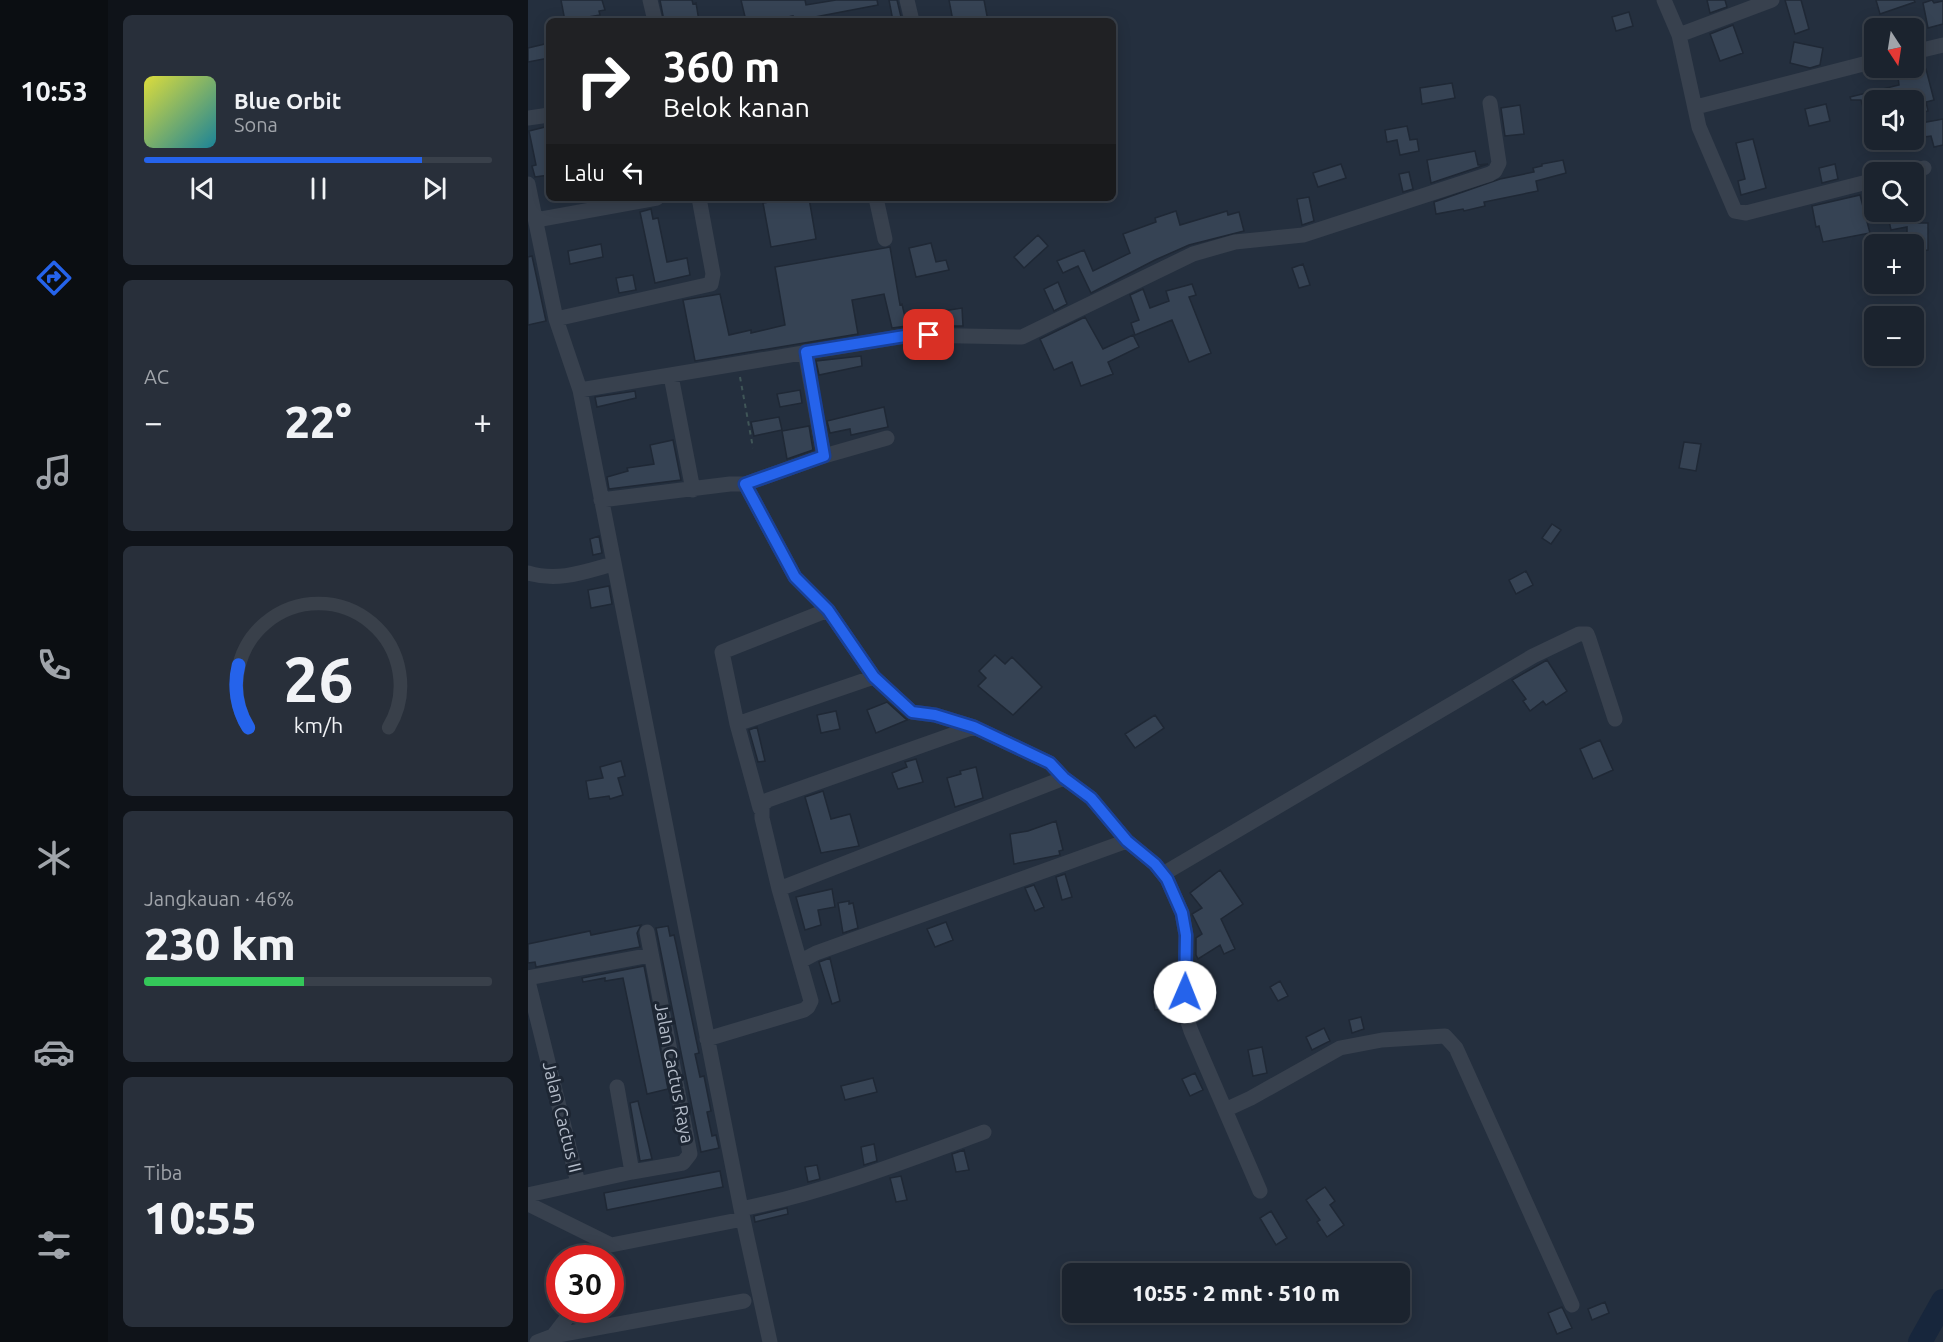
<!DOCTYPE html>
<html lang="id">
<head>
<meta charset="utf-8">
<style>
	:root { --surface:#1b232e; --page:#282f3a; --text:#f1f3f6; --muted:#a0a4aa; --line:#39404a; --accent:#2563eb }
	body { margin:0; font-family:Ubuntu,sans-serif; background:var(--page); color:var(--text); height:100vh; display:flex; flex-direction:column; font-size:22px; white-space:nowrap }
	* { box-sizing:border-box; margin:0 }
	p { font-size:20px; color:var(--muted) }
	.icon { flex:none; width:33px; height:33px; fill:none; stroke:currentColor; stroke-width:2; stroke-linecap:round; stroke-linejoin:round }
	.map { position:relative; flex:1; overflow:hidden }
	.sheet { display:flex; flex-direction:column; gap:15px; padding:15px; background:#0f1319; width:420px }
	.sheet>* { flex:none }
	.banner { position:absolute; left:18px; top:18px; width:570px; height:183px; border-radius:9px; box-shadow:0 3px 15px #0003,0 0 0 2px var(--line); background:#202124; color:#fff; overflow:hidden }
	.needle { width:39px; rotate:168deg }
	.fabs { position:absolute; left:1336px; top:18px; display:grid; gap:12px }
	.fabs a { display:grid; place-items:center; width:60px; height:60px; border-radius:9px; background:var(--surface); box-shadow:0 3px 15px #0003,0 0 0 2px var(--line); font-size:30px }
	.speed { position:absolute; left:18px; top:1245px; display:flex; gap:12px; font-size:30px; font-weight:700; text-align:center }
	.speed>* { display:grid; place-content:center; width:78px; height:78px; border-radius:50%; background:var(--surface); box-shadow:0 3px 15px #0003,0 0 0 2px var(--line); line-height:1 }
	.speed .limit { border:9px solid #d22; background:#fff; color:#111 }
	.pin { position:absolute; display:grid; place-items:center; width:51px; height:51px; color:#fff; margin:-26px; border-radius:12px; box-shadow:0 3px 9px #0006 }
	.me { position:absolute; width:66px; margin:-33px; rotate:1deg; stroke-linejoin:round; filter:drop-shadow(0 0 4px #0008) }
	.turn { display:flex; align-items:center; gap:21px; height:126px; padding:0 18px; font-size:27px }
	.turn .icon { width:78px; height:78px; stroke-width:2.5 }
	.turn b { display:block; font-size:42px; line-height:51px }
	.then { display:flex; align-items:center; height:57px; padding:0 18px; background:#0003; gap:12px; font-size:22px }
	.big { font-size:45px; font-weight:800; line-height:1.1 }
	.sheet .tile { flex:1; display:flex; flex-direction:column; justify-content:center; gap:9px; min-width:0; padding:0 21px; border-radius:9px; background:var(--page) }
	.sheet .dial { align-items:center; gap:0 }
	.dial svg { height:156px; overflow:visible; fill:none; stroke:var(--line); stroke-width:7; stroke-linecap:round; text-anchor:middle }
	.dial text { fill:var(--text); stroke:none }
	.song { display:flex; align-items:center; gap:18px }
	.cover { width:72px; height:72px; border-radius:9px; background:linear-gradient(135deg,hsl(60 70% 55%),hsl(190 70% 35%)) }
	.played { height:6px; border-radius:3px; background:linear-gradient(90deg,var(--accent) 80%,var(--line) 80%) }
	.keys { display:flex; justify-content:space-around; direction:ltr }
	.heat { display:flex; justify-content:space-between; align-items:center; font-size:33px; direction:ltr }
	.charge { height:9px; border-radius:4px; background:linear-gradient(90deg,#34c759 46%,var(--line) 0) }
	.trip { position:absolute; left:534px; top:1263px; width:348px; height:60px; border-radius:9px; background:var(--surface); box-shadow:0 3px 15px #0003,0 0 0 2px var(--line); font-weight:800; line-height:60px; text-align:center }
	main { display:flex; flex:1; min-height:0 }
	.dock { display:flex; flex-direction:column; width:108px; justify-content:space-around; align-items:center; background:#0b0e12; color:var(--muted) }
	.dock .icon { width:42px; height:42px }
	.dock .on { color:var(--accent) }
	.dock b { font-size:27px; color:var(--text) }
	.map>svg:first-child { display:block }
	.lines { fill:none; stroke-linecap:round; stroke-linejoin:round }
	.river { stroke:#17263c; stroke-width:24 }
	.building { fill:#364354; stroke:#1f2835; stroke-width:1.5 }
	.path { stroke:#3f5557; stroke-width:2; stroke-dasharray:4.5 4.5; stroke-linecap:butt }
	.minor { stroke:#38414e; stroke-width:15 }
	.route-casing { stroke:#184099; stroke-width:15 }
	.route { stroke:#2563eb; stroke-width:10 }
	.labels { text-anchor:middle; stroke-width:6; stroke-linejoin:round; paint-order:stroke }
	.street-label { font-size:18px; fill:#b4bcc9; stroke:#1d2633 }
</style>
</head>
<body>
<main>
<nav class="dock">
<b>10:53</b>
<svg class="icon on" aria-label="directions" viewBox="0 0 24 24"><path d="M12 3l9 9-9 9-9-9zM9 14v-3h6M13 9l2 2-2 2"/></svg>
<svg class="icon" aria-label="music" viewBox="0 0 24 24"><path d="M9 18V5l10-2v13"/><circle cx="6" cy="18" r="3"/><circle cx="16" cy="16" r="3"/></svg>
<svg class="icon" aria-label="phone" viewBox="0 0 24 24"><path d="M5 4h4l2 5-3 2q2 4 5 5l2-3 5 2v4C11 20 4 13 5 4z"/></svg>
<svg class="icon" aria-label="climate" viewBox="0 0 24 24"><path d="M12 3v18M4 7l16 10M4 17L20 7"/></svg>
<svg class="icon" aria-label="car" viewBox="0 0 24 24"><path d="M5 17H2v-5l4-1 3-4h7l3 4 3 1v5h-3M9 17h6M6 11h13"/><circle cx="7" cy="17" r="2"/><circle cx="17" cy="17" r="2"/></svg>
<svg class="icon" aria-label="filters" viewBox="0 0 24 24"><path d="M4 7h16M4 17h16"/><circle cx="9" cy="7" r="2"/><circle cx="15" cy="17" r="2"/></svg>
</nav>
<section class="sheet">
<div class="tile">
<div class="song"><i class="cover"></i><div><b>Blue Orbit</b><p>Sona</p></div></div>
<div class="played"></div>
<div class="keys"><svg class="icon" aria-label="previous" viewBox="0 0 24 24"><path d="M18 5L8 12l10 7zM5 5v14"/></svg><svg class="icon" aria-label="pause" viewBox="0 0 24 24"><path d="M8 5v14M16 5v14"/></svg><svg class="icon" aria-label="next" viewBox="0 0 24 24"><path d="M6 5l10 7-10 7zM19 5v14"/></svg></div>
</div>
<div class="tile"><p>AC</p>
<div class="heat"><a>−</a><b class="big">22°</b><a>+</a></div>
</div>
<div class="tile dial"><svg viewBox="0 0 100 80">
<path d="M14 69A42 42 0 1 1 86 69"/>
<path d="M14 69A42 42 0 0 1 9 37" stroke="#2563eb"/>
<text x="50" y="56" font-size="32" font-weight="700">26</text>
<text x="50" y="72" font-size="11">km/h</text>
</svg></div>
<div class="tile"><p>Jangkauan · 46%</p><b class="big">230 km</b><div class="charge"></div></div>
<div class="tile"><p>Tiba</p><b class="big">10:55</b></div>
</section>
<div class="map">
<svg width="1415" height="1342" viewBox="0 0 1415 1342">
	<rect width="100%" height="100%" fill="#242f3e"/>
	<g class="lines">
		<path class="river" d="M1392,1342l23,-41"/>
	</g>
	<path class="building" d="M33,0h41l3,10 -6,1 1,4 -35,6z
		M132,0h32l1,4 3,-1 3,18h-35z
		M213,0h64l1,5 30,-5h41l1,5 -84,16 -1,-5 -23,5h-24z
		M361,0h8l5,21h-9z
		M421,0h35l4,21h-35z
		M1179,0h18l2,7 -17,6z
		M1257,0h16l8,29 -14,5z
		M1348,0h38l1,2 -35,12z
		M1404,0l2,3 9,-2v23l-15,4 -5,-25z
		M1101,12l4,14 -17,5 -4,-14z
		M1205,25l10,28 -23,8 -10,-27z
		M1266,42l29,6 -3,17 -10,3 -20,-5z
		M21,43v15l-21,4v-14z
		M1369,68h16v3l13,-2 8,31 -8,2 2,9 -14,3v-14h-39v8l-11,3 -3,-11h-10l-1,-3 49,-12z
		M924,83l3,15 -33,6 -2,-16z
		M1298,104l4,17 -21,5 -4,-17z
		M992,105l4,29 -19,2 -4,-28z
		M1415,119v26l-9,2 -3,-11 -7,1 -3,-14z
		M21,126v49l-14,2 -3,-11 4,-1 -7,-34z
		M879,126l3,14 7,-1 2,12 -19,4 -3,-15 -10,2 -2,-12z
		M1225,139l13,49 -25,7 -3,-14 7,-2 -9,-36z
		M947,151l3,14 10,-1 -57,19 -4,-23z
		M1035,160l3,13 -30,8 2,10 -54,11 1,4 -21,5 -1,-2 -27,5 -2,-12 66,-23 34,-7 -1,-4 9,-2v-2z
		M813,164l5,14 -28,9 -5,-14z
		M1307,164l3,15 -16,4 -3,-15z
		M881,172l4,17 -10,3 -4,-18z
		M1332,195l10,38 -47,9 -4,-16 -3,1 -4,-21z
		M781,197l5,24 -12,4 -5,-26z
		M264,198h17l7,41 -45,8 -8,-44z
		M123,209l2,10 5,-1 9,44 20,-4 3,17 -35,8 -15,-71z
		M648,211l4,14 47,-14 1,4 11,-3 5,19 -55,14 -34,15 -64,33 -13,-27 -15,7 -6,-12 27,-11 9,21 37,-18 -7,-19 33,-12 -1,-4z
		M1359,212h29l2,11h10v27l-14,1v-7h-7v-17l-16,3z
		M510,235l10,11 -24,22 -10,-11z
		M403,243l5,19 10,-2 3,10 -33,7 -7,-29z
		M73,244l2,13 -33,7 -2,-13z
		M362,247l10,58 2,-1 5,22 -15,2 -8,-34 -32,6 6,34 -163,27 -12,-61 37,-6 9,41 22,-5v3l34,-8 -10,-58z
		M4,256l14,65 -18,4v-68z
		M775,264l7,21 -11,3 -7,-20z
		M105,275l3,15 -17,3 -3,-15z
		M530,282l9,22 -13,7 -10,-22z
		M664,284l4,11 -7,2 22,56 -22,9 -17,-42 -37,15 -4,-12 8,-3 -9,-25 13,-6 7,19 19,-7 -3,-10z
		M434,308l1,18h-31l-2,-13z
		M557,317l18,32 30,-14 6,12 -31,15 5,12 -32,12 -9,-24 -18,8 -14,-31z
		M333,356l1,10 -43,9 -3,-14z
		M272,390l2,13 -22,4 -3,-13z
		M107,391l1,7 -39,9 -2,-10z
		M356,407l4,20 -37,8 -1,-6 -20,4 -3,-12z
		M251,417l3,13 -28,6 -3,-14z
		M281,426l4,24 -26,9 -5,-28z
		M145,440l8,40 -72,9 -2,-12 21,-6 -1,-3 27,-4 -4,-19z
		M1156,442l17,2 -5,27 -17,-3z
		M1024,524l9,6 -10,14 -9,-6z
		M71,536l3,17 -9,2 -3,-16z
		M998,571l7,14 -17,9 -7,-14z
		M81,586l3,18 -21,4 -3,-18z
		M467,655l10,9 7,-7 30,30 -29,28 -35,-29 8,-8 -7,-7z
		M1019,660l20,31 -21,14 -3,-4 -13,10 -7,-10 3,-2 -14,-19z
		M359,702l20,18 -31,13 -9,-23z
		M308,711l4,18 -19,4 -4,-18z
		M627,715l9,13 -29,20 -10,-14z
		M229,727l8,34 -7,1 -9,-32z
		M1072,740l13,30 -20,9 -13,-30z
		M388,759l7,23 -25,7 -6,-16 15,-6 -2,-5z
		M93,761l4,15 -7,2 5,17 -13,4 -1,-3 -20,3 -3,-18 17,-3 -3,-11z
		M448,767l7,31 -28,9 -8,-29 14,-4 -1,-3z
		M295,791l8,28 19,-5 9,32 -38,7 -16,-56z
		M528,821l7,29 -4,1 1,4 -46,9 -4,-30 18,-3z
		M692,870l23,34 -22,15 14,30 -11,5 -4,-9 -22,14 -2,-4v-17l6,-4 -10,-20 10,-6 -12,-15z
		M537,874l7,23 -10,3 -6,-23z
		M506,885l10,22 -9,4 -10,-23z
		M304,889l3,18 -17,3 3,15 -16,5 -9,-33z
		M321,901v3l4,-1 5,25 -15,5 -5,-30z
		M418,922l7,18 -18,7 -8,-18z
		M113,925l-4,8 3,14 -104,20 -1,-5 -7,1v-19l62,-13 1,4z
		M140,926l2,10 4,-1 2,9 23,109 -4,1 5,23 4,-1 7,35 -4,1 5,24 4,-1 3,13 -18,4 -45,-224z
		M302,958l10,43 -8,3 -13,-42z
		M116,966l24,123 -21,5 -24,-116 -18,3v-3l-22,4 -1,-4z
		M752,981l8,15 -10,5 -8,-14z
		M648,987l-1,19 -20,4 -3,-19z
		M833,1017l3,12 -12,4 -3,-13z
		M796,1028l6,13 -18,9 -6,-13z
		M734,1047l5,26 -14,3 -5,-26z
		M667,1073l8,17 -13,6 -8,-17z
		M345,1078l4,14 -32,8 -4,-14z
		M110,1101l14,58 -12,2 -10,-58z
		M346,1144l3,17 -13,4 -3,-18z
		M436,1150l5,20 -13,2 -4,-18z
		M289,1165l3,14 -12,3 -3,-15z
		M192,1171l3,16 -116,23 -3,-17z
		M373,1176l6,24 -11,2 -6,-24z
		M797,1187l10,14 -5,4 14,20 -17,12 -10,-15 3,-2 -14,-20z
		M259,1208l1,6 -33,8 -1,-6z
		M743,1211l16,27 -11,7 -16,-27z
		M1077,1302l4,11 -17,7 -4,-11z
		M1034,1307l10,21 -15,6 -9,-21z"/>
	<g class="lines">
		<path class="path" d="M212,377l13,71"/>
		<path class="minor" d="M122,0l5,21
			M379,0l5,21
			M1136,0l15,35 20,92 36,84 11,2 129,-33
			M1151,35l93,-35
			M1386,52l29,-7
			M1168,107l179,-46
			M0,118l21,-3
			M1377,172l19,-4
			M0,184l28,135 24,71 163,829 27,123
			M348,198l9,41
			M8,220l121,-22
			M28,319l155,-35 2,-10 -14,-76
			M277,352l19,104
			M143,376l22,114
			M52,390l331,-55 111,2 171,-83 42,-12 68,-7 187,-61 5,-3 4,-8 -9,-60
			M217,484l79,-28 63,-18
			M73,500l129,-16h15l50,93 33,33 46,67 38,35 23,3 39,12 76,36 14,15 27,20 36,43 28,23 12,15 15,34 4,22 -1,78 6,18 69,160
			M0,573c30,9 56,-1 85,-9
			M209,724l-15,-72 106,-42
			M232,808l-23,-84 137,-47
			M635,874l370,-218 46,-22h8l2,5 26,80
			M251,889l285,-111
			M273,961l15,-8 311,-112
			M0,978l123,-23
			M0,981l50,202
			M179,1039l97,-29 4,-3 3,-6 -32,-112 -17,-71v-13l6,-5 206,-73
			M89,1087l15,85
			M697,1110l26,-12 89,-50 42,-8 63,-4 11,12 116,257
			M0,1195l104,-23 51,-9 7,-9 -43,-222
			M0,1204l83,41 132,-26
			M213,1209c85,-17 162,-47 243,-77
			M9,1342l16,-6 20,-26
			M27,1342l-2,-6 191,-35"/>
	</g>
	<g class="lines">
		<g class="route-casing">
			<path id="route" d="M401,335h-18l-105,17 18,104 -79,28 50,93 33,33 46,67 13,12 25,23 23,3 39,12 76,36 14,15 27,20 36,43 28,23 12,15 15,34 4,22 -1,57"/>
		</g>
		<use href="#route" class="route"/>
	</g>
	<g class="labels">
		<g class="street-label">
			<text transform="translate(146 1073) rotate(79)" y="6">Jalan Cactus Raya</text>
			<text transform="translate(34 1117) rotate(76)" y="6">Jalan Cactus II</text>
		</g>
	</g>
</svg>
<div class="fabs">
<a><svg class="needle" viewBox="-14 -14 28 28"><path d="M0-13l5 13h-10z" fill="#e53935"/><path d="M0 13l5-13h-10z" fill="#a0a4aa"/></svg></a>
<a><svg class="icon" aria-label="sound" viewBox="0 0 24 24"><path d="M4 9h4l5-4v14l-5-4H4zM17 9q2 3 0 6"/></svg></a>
<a><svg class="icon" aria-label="search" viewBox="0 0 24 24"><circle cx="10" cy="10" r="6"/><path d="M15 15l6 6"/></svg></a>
<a>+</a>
<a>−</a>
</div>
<div class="speed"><div class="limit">30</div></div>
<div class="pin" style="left:401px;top:335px;background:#d93025"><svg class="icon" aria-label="arrive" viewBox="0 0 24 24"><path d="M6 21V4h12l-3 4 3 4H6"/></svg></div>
<svg class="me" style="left:657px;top:992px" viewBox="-20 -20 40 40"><circle r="19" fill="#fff"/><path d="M0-13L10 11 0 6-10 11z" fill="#2563eb"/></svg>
<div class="trip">10:55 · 2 mnt · 510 m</div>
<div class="banner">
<div class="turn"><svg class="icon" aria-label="right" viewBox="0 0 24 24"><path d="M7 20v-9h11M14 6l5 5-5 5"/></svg><div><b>360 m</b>Belok kanan</div></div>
<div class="then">Lalu<svg class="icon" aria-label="left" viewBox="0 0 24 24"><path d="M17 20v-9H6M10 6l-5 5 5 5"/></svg></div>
</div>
</div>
</main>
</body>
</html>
